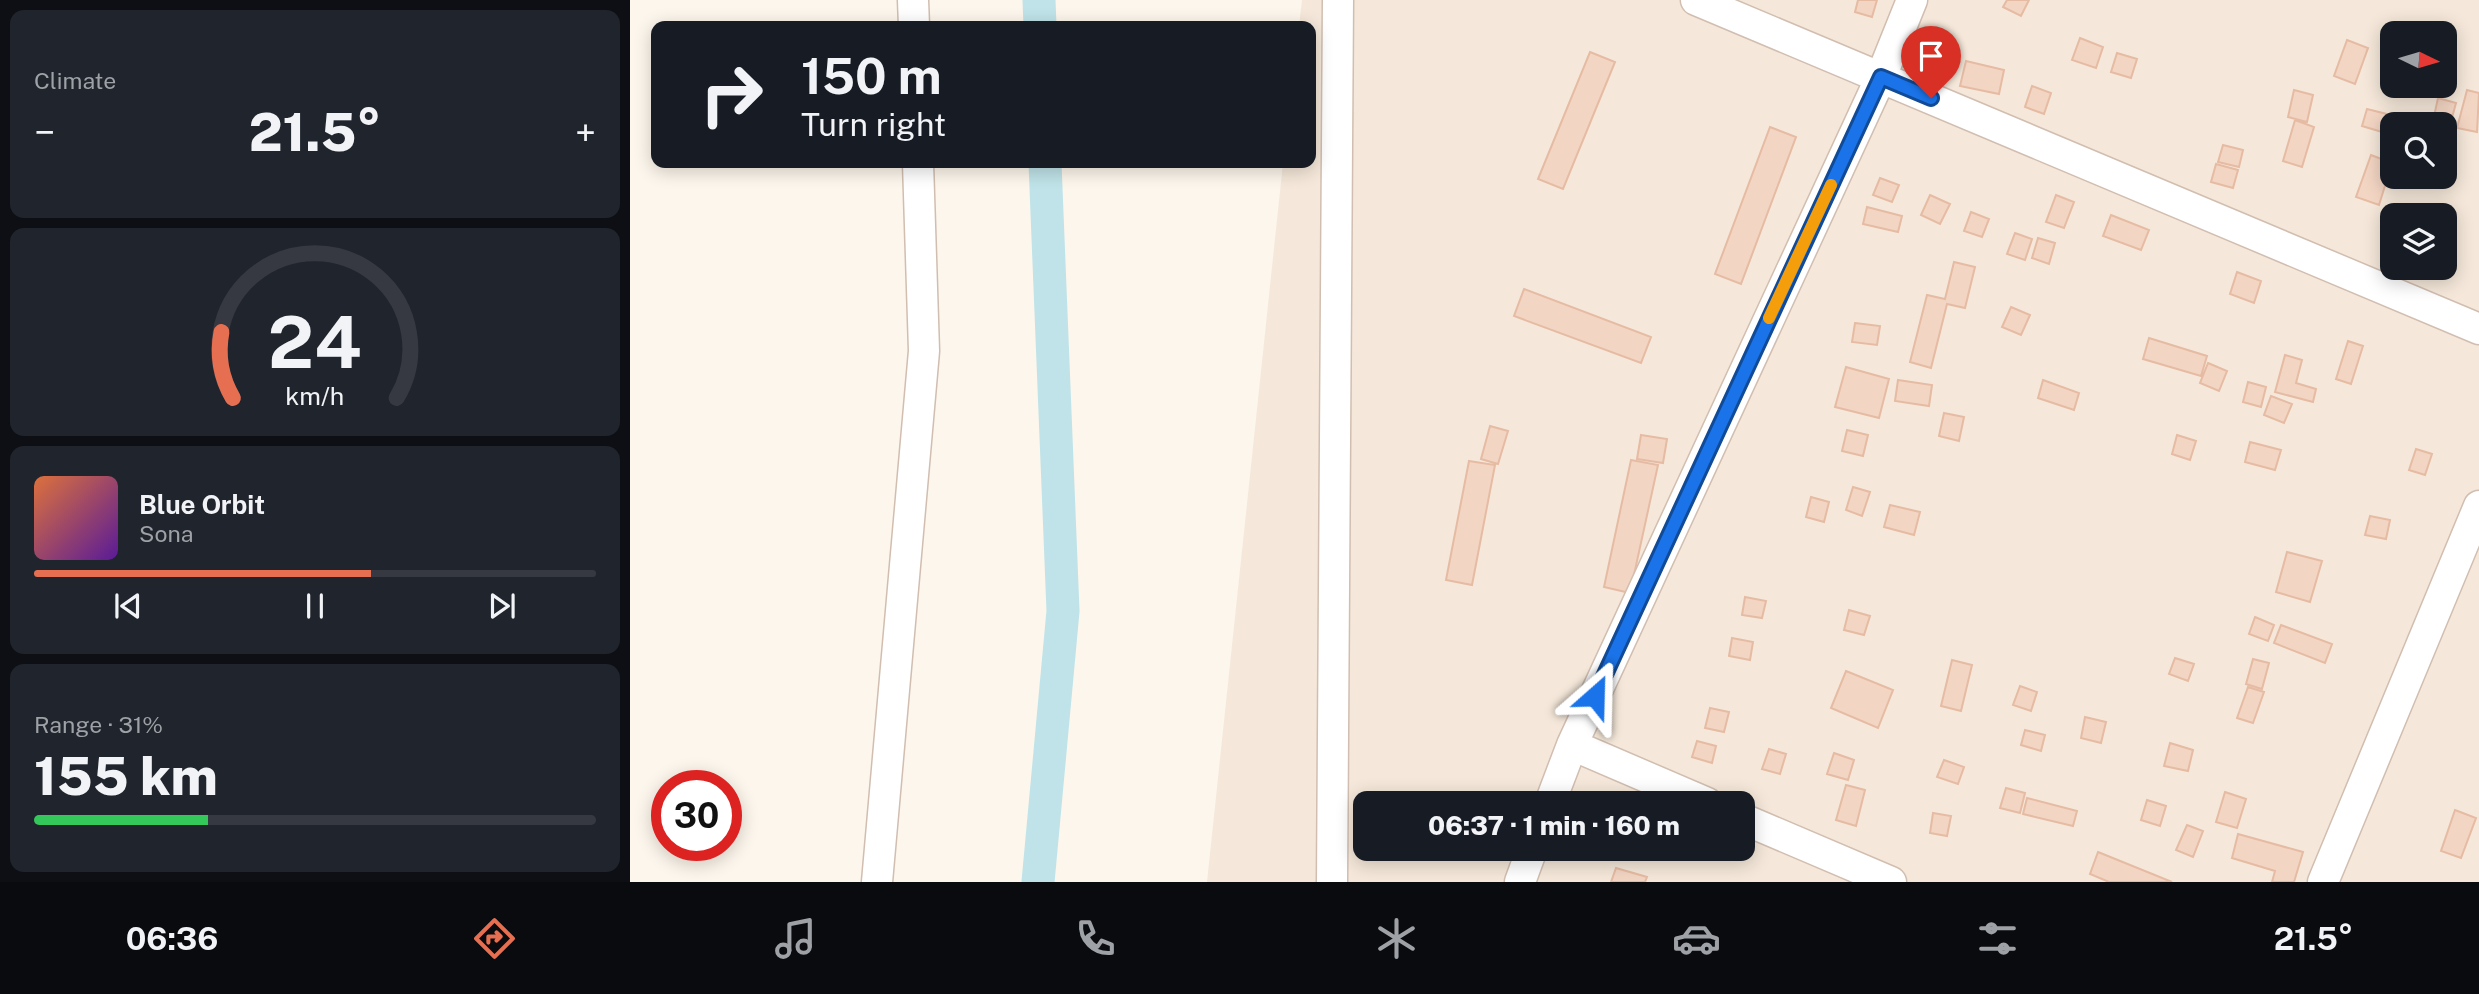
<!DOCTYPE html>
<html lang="en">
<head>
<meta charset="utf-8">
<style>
	:root { --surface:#171b24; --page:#20242c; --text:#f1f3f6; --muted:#9ea1a6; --line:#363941; --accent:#e76f51 }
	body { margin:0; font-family:"Public Sans",sans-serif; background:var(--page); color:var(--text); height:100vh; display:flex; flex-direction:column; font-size:26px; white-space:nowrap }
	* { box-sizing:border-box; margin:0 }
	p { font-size:23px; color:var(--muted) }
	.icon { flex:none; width:38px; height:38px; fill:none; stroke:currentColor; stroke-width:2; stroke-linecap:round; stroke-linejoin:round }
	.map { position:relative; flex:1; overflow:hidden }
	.details { display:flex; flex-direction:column; gap:10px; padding:10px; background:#0d0f14; width:630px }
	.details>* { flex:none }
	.top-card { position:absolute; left:21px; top:21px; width:665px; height:147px; border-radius:14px; box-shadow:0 4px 18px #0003; background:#171b24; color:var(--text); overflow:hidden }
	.needle { width:46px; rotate:95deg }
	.fabs { position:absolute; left:1750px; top:21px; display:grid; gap:14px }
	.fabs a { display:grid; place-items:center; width:77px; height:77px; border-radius:14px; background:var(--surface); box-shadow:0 4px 18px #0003; font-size:35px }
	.speed { position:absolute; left:21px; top:770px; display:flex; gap:14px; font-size:35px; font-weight:700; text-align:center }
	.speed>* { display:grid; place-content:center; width:91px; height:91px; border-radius:50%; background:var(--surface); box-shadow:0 4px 18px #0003; line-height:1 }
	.speed .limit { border:10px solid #d22; background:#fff; color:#111 }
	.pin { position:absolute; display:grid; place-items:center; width:60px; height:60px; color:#fff; margin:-72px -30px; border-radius:50% 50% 50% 0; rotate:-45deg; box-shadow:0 0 7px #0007 }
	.pin .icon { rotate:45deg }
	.me { position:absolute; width:77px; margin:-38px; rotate:25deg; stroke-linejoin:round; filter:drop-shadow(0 0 5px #0008) }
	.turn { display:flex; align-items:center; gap:24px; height:147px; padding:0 35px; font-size:32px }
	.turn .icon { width:91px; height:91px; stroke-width:2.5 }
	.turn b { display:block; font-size:49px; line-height:60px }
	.big { font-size:52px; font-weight:800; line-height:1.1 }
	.details .card { flex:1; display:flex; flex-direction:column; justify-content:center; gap:10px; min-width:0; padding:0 24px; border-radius:14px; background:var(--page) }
	.details .dial { align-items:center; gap:0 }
	.dial svg { height:182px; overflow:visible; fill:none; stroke:var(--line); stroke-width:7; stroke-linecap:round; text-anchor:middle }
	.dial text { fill:var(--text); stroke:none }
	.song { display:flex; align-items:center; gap:21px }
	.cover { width:84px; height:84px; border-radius:10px; background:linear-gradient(135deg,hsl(20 70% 55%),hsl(270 70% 35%)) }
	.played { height:7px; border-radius:4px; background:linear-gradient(90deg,var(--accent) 60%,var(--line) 60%) }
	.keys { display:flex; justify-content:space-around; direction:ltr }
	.heat { display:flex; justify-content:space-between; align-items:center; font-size:38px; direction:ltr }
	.charge { height:10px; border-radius:5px; background:linear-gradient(90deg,#34c759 31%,var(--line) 0) }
	.trip { position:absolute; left:723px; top:791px; width:402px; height:70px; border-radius:14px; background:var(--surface); box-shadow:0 4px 18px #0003; font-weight:800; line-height:70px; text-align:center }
	.tab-bar { display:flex; height:112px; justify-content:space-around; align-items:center; background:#090b0e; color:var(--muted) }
	.tab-bar .icon { width:49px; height:49px }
	.tab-bar .on { color:var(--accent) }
	.tab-bar b { font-size:32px; color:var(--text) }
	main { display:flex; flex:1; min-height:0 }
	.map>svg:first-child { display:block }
	.residential { fill:#f5e8da; fill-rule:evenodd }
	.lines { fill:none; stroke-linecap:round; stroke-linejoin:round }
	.canal { stroke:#bfe3e8; stroke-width:33 }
	.building { fill:#f3d5c3; stroke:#e6bba3; stroke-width:2 }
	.minor-casing { stroke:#d1beb0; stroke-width:33 }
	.minor { stroke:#fff; stroke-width:30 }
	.route-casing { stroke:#114b97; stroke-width:18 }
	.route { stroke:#1a73e8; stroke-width:12 }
	.slow { stroke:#f59e0b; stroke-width:12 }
</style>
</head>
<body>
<main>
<section class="details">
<div class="card"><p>Climate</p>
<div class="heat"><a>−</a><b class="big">21.5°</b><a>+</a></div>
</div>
<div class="card dial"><svg viewBox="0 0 100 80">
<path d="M14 69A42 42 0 1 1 86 69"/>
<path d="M14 69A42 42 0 0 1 9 40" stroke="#e76f51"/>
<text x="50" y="56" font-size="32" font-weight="700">24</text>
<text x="50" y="72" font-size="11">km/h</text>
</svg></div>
<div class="card">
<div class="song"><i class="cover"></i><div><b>Blue Orbit</b><p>Sona</p></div></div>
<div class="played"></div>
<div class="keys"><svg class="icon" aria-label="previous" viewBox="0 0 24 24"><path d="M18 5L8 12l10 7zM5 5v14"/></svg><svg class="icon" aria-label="pause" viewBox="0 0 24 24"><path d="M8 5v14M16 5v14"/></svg><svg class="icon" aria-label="next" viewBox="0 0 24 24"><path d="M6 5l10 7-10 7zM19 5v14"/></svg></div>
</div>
<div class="card"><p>Range · 31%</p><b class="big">155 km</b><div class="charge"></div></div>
</section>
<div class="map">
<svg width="1849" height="882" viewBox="0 0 1849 882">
	<rect width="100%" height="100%" fill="#fdf6ec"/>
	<path class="residential" d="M672,0h1177v882h-1272l76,-719h28v-137h-12zM1762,33h53v53h-53zM1762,124h53v53h-53zM1762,215h53v53h-53zM735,803h378v46h-378z"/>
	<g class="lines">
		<path class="canal" d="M409,0l1,26
			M408,882l25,-271 -18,-448"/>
	</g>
	<path class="building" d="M1228,0h19l-5,17 -17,-5z
		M1377,0h22l-8,16 -18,-9z
		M1450,38l23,9 -7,21 -24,-8z
		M1717,40l21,8 -13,36 -21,-8z
		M960,52l25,10 -52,127 -25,-10z
		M1487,53l20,6 -6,19 -20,-6z
		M1336,61l38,9 -5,24 -39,-8z
		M1402,86l19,7 -7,21 -19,-7z
		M1664,90l19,5 -6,27 -19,-5z
		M1837,90l12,3 -2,39 -20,-4z
		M1808,98l18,5 -6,22 -17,-4z
		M1737,109l20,5 -5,18 -20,-6z
		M1665,120l19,7 -12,40 -19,-6z
		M1140,127l26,10 -55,147 -26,-10z
		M1593,145l20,5 -4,17 -21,-5z
		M1741,155l21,8 -13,42 -23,-8z
		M1586,164l22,6 -5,18 -22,-6z
		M1250,178l19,7 -7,17 -19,-7z
		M1300,195l20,9 -10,20 -19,-9z
		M1426,195l18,7 -10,26 -18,-6z
		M1237,207l35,9 -4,16 -35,-8z
		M1341,212l18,7 -7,18 -18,-6z
		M1481,215l38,15 -8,20 -38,-14z
		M1385,233l17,6 -7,21 -18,-6z
		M1408,238l17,5 -6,21 -17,-6z
		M1324,262l21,5 -10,41 -18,-4 -16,64 -21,-6 17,-67 18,4z
		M1607,272l24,9 -7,22 -24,-9z
		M894,289l127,48 -10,26 -127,-47z
		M1381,307l19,8 -9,20 -19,-8z
		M1225,323l25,3 -3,19 -25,-3z
		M1519,338l58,18 -6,20 -58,-17z
		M1718,341l15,5 -12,38 -15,-5z
		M1655,355l17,5 -6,23 20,6 -3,13 -38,-10z
		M1578,363l19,8 -8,20 -19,-8z
		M1216,367l43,12 -10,39 -44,-11z
		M1268,380l34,5 -3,21 -34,-5z
		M1413,380l36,13 -5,17 -36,-12z
		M1618,382l18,5 -5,20 -18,-5z
		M1641,396l21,8 -8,19 -20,-8z
		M1314,413l20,4 -5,24 -20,-5z
		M860,426l18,5 -10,33 -17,-5z
		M1217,430l21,5 -5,21 -21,-5z
		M1011,435l26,4 -4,24 -26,-4z
		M1547,435l19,6 -6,19 -18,-6z
		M1620,442l31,8 -6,20 -30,-8z
		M1786,449l16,5 -7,21 -16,-5z
		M1001,460l27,5 -28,128 -26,-6z
		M839,461l26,4 -23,120 -26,-5z
		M1223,487l17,5 -8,24 -16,-6z
		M1181,497l18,5 -5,20 -18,-5z
		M1260,505l30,7 -6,23 -30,-8z
		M1740,516l20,4 -4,19 -21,-4z
		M1657,552l35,9 -12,41 -34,-10z
		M1115,597l21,4 -4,17 -20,-3z
		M1219,610l21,6 -6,19 -20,-5z
		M1625,617l19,8 -6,16 -19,-7z
		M1651,625l51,19 -7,19 -51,-20z
		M1102,638l21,4 -3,18 -21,-4z
		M1545,658l19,6 -6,17 -19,-7z
		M1623,659l16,4 -7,26 -16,-5z
		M1322,660l20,5 -11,46 -20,-5z
		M1216,671l47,19 -15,38 -47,-20z
		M1390,686l17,6 -6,19 -18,-6z
		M1618,687l16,5 -11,31 -16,-5z
		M1080,708l19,4 -5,20 -19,-4z
		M1455,717l21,5 -5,21 -20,-5z
		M1395,730l20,5 -4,16 -20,-6z
		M1067,741l19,5 -4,17 -20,-6z
		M1540,743l23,7 -5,21 -24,-5z
		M1139,749l17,5 -6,20 -18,-5z
		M1204,753l20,7 -6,20 -21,-6z
		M1314,760l20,7 -6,17 -21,-7z
		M1216,785l19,5 -9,36 -20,-6z
		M1376,788l19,5 -5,20 -20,-5z
		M1595,792l21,7 -9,29 -21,-6z
		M1397,798l50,13 -4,15 -50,-12z
		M1517,800l19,6 -6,20 -19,-6z
		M1825,810l21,8 -15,40 -20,-7z
		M1303,813l18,3 -4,20 -17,-3z
		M1557,825l16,6 -10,26 -17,-7z
		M1608,834l65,18 -9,30h-22l3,-11 -43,-13z
		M1468,852l74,30h-63l-19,-8z
		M986,868l31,9 -2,5h-34z"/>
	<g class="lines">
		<g class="minor-casing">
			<path id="minor" d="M283,0l1,26
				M1066,0l783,329
				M942,745l135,58
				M920,803l22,-58 309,-668 31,-77
				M1113,819l148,63
				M247,882l47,-531 -6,-188
				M702,882l6,-882
				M890,882l12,-33
				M1693,882l156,-376"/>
		</g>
		<use href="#minor" class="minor"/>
	</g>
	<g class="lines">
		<g class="route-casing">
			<path id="route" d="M965,696l286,-619 50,21"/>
		</g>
		<use href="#route" class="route"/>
		<path class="slow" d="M1139,318l62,-133"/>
	</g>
</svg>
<div class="fabs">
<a><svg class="needle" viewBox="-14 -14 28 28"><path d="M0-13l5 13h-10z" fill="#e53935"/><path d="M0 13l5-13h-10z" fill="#9ea1a6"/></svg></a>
<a><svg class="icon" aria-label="search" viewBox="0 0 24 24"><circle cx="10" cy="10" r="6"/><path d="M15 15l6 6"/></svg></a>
<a><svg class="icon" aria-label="layers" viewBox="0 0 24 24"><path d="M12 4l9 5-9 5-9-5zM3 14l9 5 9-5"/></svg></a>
</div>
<div class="speed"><div class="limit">30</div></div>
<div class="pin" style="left:1301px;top:98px;background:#d93025"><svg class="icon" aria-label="arrive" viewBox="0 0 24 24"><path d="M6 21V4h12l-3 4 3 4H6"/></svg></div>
<svg class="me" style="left:965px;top:696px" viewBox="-20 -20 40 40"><path d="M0-17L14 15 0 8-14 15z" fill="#1a73e8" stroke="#fff" stroke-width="4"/></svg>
<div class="trip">06:37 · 1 min · 160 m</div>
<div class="top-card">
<div class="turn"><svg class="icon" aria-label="right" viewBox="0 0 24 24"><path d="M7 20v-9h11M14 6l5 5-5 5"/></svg><div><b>150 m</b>Turn right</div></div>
</div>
</div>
</main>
<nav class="tab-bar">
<b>06:36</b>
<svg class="icon on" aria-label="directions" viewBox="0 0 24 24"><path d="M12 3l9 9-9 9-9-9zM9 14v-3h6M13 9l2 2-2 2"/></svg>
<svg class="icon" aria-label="music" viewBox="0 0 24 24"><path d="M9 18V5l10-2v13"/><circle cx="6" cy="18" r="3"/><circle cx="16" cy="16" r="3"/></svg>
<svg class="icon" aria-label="phone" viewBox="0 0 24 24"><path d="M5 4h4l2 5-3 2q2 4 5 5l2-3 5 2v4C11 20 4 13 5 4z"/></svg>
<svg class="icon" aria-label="climate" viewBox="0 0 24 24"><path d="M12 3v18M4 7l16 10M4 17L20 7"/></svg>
<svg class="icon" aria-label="car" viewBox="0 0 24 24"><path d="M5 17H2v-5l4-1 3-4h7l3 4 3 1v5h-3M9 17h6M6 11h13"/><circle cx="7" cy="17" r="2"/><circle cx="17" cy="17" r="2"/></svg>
<svg class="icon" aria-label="filters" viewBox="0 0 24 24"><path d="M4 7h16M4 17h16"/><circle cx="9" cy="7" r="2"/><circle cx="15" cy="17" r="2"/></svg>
<b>21.5°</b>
</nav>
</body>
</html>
